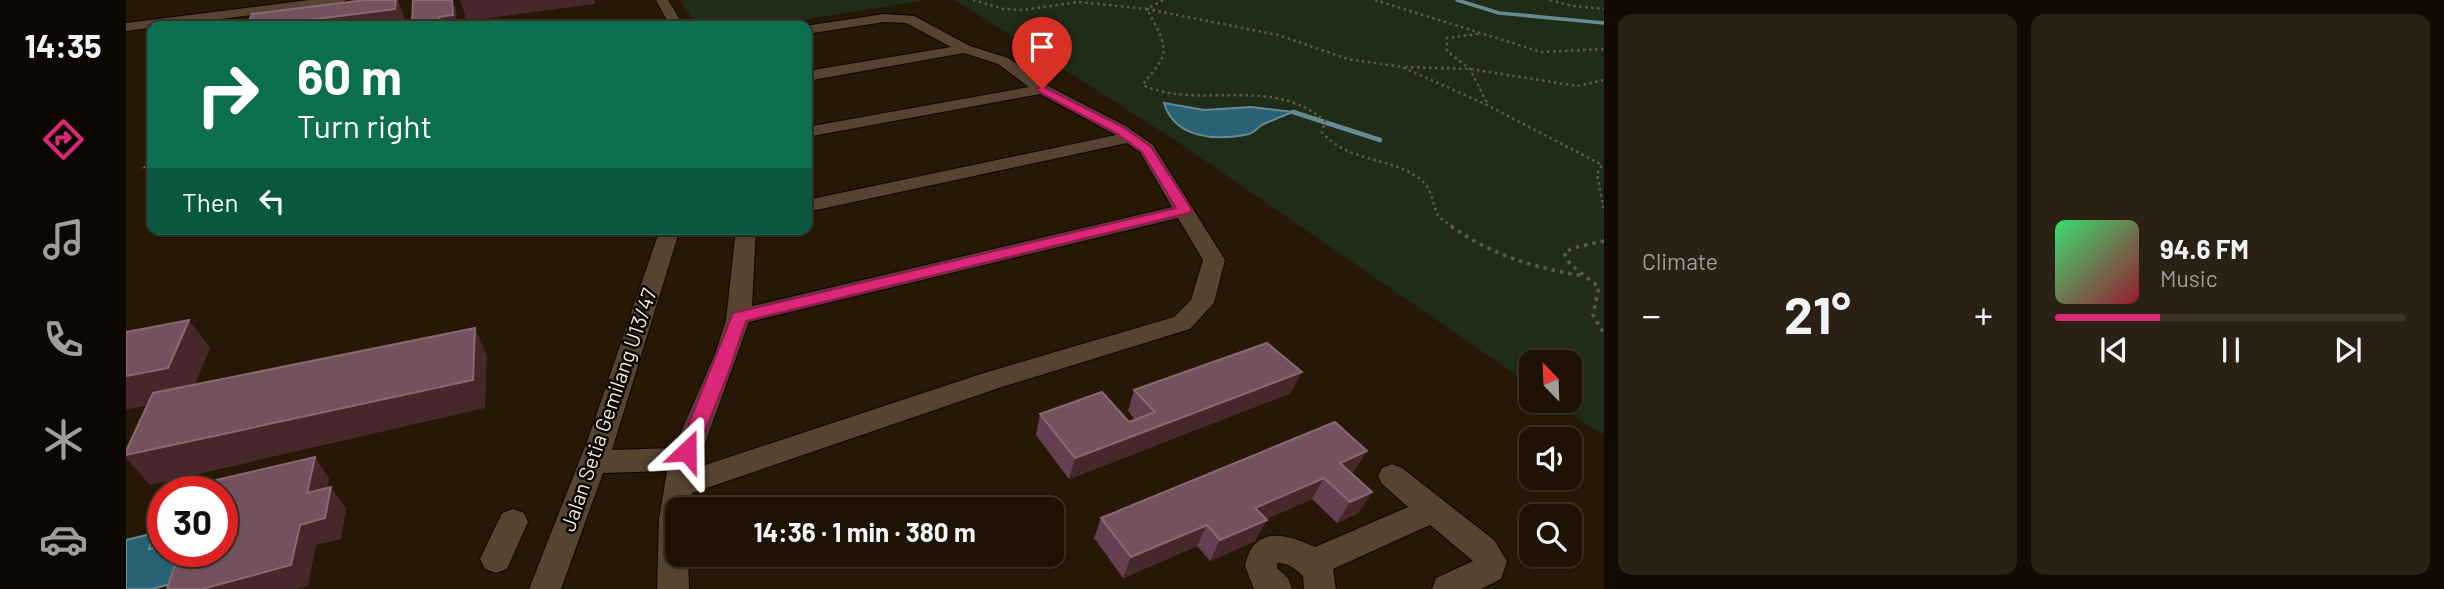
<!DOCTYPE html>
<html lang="en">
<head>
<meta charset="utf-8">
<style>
	:root { --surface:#1d1204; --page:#2a2013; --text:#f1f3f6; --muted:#a09e9a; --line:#3b3226; --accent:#db2777 }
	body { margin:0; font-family:Barlow,sans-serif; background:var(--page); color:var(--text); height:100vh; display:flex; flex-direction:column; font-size:26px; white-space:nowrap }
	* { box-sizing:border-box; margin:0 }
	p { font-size:23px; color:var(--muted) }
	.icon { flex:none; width:38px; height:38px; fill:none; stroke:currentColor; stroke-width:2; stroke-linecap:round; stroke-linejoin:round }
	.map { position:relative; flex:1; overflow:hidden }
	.side { display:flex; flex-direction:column; gap:14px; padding:14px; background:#100a02; width:840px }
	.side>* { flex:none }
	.top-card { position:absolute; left:21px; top:21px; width:665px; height:214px; border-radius:14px; box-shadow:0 2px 5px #0004,0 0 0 2px var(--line); background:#0b6e4f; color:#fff; overflow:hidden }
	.needle { width:46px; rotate:337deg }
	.fabs { position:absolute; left:1393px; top:350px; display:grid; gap:14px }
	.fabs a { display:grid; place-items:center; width:63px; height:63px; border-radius:14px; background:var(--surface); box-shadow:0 2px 5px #0004,0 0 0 2px var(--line); font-size:35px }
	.speed { position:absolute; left:21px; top:476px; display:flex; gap:14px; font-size:35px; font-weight:700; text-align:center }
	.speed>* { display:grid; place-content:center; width:91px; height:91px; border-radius:50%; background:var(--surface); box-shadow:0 2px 5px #0004,0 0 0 2px var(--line); line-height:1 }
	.speed .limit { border:10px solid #d22; background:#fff; color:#111 }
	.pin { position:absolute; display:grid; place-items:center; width:60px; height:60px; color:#fff; margin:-72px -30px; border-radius:50% 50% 50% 0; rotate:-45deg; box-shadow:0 0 7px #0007 }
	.pin .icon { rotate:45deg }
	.me { position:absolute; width:77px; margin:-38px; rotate:23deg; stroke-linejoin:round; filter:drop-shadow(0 0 5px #0008) }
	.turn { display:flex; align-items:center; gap:24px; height:147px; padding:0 35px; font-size:32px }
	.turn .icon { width:91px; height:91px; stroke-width:2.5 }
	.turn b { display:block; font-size:49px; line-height:60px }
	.then { display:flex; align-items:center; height:66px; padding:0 35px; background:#0003; gap:14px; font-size:26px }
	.big { font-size:52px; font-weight:700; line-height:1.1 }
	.side .widget { flex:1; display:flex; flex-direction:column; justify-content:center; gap:10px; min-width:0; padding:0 24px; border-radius:14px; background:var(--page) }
	.song { display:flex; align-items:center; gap:21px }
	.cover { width:84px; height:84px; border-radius:10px; background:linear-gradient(135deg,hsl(140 70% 55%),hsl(350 70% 35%)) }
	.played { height:7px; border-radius:4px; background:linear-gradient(90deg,var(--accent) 30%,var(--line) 30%) }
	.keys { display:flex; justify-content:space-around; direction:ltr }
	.heat { display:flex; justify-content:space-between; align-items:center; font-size:38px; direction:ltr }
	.side .tiles { flex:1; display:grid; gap:14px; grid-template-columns:repeat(2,1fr) }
	.trip { position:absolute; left:539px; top:497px; width:399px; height:70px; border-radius:14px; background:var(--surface); box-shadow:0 2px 5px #0004,0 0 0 2px var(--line); font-weight:700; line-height:70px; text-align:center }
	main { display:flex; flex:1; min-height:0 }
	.menu { display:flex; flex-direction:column; width:126px; justify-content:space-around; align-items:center; background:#0c0702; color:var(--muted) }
	.menu .icon { width:49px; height:49px }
	.menu .on { color:var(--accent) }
	.menu b { font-size:32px; color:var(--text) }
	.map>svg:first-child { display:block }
	.green { fill:#1f2c17 }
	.water { fill:#286274; stroke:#668b94; stroke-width:2 }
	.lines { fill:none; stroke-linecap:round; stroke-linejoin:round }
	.stream-far1 { stroke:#668b94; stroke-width:3.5 }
	.stream { stroke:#668b94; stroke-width:4.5 }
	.minor-casing { stroke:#100400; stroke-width:2 }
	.path-far1 { stroke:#655746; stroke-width:2.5; stroke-dasharray:2.5 3.5; stroke-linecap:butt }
	.path { stroke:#655746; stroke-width:3.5; stroke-dasharray:3.5 5; stroke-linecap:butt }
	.minor { fill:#564430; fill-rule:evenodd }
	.wall { fill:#653e50 }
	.shaded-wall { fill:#46272b }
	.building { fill:#74515f; stroke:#886973; stroke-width:2 }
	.route { fill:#db2777; stroke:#8e194d; stroke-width:2 }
	.labels { text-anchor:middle; stroke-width:5; stroke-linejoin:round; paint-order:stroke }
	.street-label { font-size:21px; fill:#f5ebde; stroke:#0b0501 }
</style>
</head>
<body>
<main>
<nav class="menu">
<b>14:35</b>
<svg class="icon on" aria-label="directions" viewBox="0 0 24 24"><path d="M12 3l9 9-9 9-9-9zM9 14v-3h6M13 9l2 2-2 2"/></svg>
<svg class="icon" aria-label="music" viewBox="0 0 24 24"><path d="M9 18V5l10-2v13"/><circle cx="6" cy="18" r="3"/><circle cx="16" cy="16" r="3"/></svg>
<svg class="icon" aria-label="phone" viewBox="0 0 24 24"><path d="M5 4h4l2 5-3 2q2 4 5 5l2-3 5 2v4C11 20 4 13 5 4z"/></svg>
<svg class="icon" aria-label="climate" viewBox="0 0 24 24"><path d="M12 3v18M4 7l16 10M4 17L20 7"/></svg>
<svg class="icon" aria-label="car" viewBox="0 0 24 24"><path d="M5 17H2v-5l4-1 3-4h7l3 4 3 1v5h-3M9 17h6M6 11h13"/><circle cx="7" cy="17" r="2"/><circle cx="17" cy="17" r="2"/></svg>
</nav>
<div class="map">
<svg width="1478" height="589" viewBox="0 0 1478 589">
	<rect width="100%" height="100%" fill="#271805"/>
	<path class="green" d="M554,0h247l-164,26h-66z
		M829,0h649v436l-51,-35h17v-39h-39v23l-353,-243z"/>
	<path class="water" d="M1038,103l40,7 47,-3 42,5c-10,4 -21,8 -31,13 -5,3 -8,8 -13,9 -33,7 -74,5 -85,-31z
		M29,533l-6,16 14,-3v5h33l-10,29 -34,9h-26v-49z"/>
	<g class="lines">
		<path class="stream-far1" d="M1331,0l42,13 105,10"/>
		<path class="stream" d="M1167,112l87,28"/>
		<g class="minor-casing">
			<path id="minor" d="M183,0h37l-6,4 -214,27v-8z
				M530,0h12l16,26h-14z
				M758,14l30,2 56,30 38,12 40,28 78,40 27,19 72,115 -11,43 -24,26 -188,58 -310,106 -2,16h-13v46h11l1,34h-32l2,-70 8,-48 -64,2 -42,116h-32l59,-150 72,-210h20l-68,221 62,-2 41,-94 11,-34 10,-91h20l-4,77 420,-99 -32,-55 -13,-9 -320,69v-12l309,-65 -76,-41 -233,43v-10l222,-40 -31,-23 -34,-11 -157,28v-10l144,-24 -45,-24 -22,-1 -77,12 -2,-8zM1052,218l25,42 -12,40 -17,17 -190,56 -288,95 53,-146z
				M1266,464l10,4 92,72 13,21 -6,18 -20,10h-49l4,-11 37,-17 -43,-36 -97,44 3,20h-32l-1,-13c-8,-7 -14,-13 -26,-13v5l11,10 4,11h-38l-9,-23c8,-41 41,-33 70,-19l93,-40 -26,-23 -4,-8 4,-8z
				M387,509l11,4 4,9 -21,47 -11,4 -11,-4 -5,-10 22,-46z"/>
		</g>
		<path class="path-far1" d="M847,0l31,9 19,1 56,-8 68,7c7,15 24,37 13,53 -5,8 -12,15 -17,23 56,26 127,-11 182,36l-3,11c26,31 68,24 98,47 13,11 11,21 17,34 2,6 11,10 16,14
			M1037,0l-16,9 131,26 70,24 54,8 85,38 115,60 -5,9 7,37
			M1249,0l166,52 63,-3
			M1424,0l22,6 32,3
			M1352,34l-31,4v13l23,18 17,34
			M1279,67l65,2 107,17 27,-6"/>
		<path class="path" d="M1325,226c40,29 84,42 133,50
			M1478,241l-31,7 -9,5 6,11 29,23 -6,28 11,19"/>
		<use href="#minor" class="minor"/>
	</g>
	<path class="wall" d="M26,160v18l-7,-11z
		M1008,390l157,3 -222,86 -33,-44 4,-21 89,8 6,-2 -7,-9z
		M1228,472l-3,1 21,19 -14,21 -21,10 -25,-24 -46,20 -11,22 -45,20 -13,-15 -74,32 -29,-40 7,-20z"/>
	<path class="shaded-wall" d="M270,0h2l6,17v9h-144z
		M326,0l4,9 1,17h-44l-1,-2 27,-7z
		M334,0h134l1,4 -128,17z
		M63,320l21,28 -20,48 -64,14v-34z
		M349,328l12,28 -2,52 -335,77 -24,-27v-3z
		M1176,372l-11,21 -222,86 6,-21z
		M1241,451l-13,21 -25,11 11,-20z
		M189,457l14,21 -6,36 -16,-21z
		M1198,478l-12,21 -68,30 11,-21z
		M205,487l15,21 -5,31 -25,6 -8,41 -11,3h-95z
		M1246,492l-14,21 -21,10 13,-21z
		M110,508l18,21 -32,8v-25z
		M1141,520l-12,21 -45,20 10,-21z
		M1081,525l-10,21 -74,32 8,-21z"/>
	<path class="building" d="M239,0h31l-1,9 -135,17h-13l5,-12z
		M287,0h39l1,15 -14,2 1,4 -28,3z
		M26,160v6l-7,1z
		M63,320l-21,48 -42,8v-44z
		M349,328l-2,52 -347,75v-4l27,-58z
		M1141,343l35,29 -227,86 -35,-44 62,-22 27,30 26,-10 -21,-22z
		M1209,422l32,29 -27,12 32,29 -22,10 -26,-24 -69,30 12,12 -47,20 -13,-15 -76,32 -30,-39z
		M189,457l-8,36 24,-6 -6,31 -25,7 -9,40 -89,24h-35l11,-34 17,-4h27v-7l4,-1 10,-35 -14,4v-20h-22l3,-9z"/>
	<path class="route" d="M916,86l83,42 26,19 41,63 -3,3 -443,108 -18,53 -31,77 -3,5 -7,3 -7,-3 -2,-5 55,-138 443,-105 -34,-56 -26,-19 -77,-41 -2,-3z"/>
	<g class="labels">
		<g class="street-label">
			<text transform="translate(483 410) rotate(-71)" y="7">Jalan Setia Gemilang U13/47</text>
		</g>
	</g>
</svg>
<div class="fabs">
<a><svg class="needle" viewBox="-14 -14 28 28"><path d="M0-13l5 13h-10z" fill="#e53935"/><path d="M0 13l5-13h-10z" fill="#a09e9a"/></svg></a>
<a><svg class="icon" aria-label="sound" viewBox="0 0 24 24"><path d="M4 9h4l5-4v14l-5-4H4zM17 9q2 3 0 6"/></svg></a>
<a><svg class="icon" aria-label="search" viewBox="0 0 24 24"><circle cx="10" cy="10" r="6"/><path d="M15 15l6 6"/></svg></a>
</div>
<div class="speed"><div class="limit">30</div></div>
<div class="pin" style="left:916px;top:89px;background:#d93025"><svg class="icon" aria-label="arrive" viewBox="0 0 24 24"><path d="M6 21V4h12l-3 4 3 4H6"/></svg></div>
<svg class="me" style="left:561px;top:451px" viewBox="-20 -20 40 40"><path d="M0-17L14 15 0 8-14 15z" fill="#db2777" stroke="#fff" stroke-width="4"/></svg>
<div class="trip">14:36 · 1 min · 380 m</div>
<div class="top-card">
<div class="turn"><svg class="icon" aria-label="right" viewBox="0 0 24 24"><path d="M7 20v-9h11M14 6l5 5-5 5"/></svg><div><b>60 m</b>Turn right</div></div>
<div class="then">Then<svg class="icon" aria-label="left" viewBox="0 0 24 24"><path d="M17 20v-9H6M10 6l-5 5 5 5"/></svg></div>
</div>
</div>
<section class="side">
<div class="tiles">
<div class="widget"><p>Climate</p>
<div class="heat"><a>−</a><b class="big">21°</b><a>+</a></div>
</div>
<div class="widget">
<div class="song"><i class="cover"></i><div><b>94.6 FM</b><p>Music</p></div></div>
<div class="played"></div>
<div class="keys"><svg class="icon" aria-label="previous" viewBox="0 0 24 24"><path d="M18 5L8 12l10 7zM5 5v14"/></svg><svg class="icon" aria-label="pause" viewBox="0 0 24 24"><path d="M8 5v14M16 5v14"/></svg><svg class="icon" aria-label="next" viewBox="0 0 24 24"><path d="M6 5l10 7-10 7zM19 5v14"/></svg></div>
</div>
</div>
</section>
</main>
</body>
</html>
